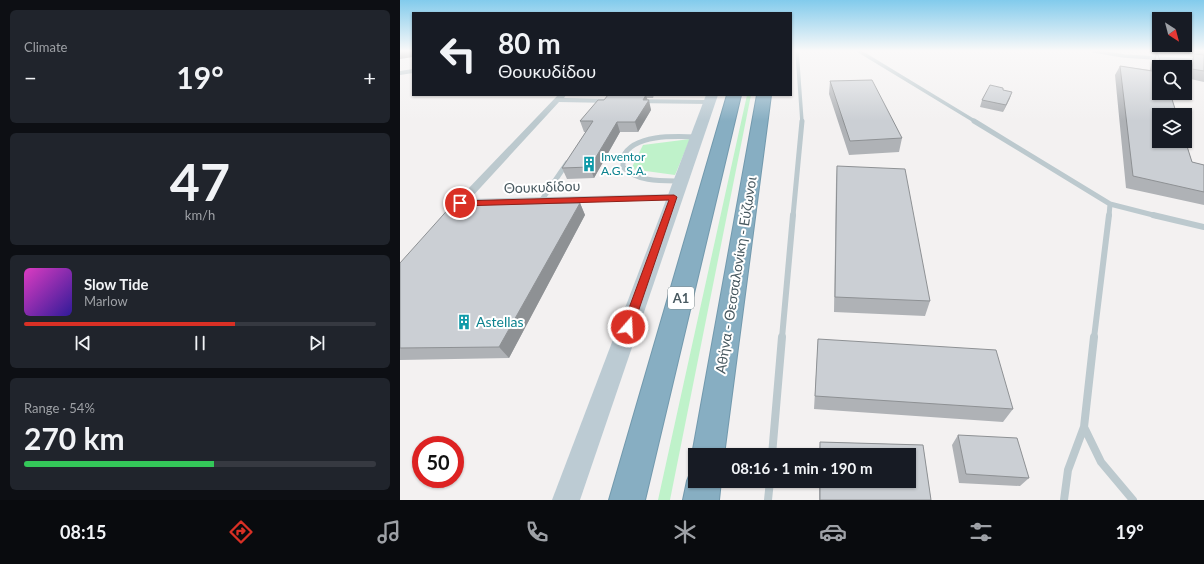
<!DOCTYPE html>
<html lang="en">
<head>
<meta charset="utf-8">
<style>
	:root { --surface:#171b24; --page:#20242c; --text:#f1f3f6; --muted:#9ea1a6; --line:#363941; --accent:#d93025 }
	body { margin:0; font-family:Lato,sans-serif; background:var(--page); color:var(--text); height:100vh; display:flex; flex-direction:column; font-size:15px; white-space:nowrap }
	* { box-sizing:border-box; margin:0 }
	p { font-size:13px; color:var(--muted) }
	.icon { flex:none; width:22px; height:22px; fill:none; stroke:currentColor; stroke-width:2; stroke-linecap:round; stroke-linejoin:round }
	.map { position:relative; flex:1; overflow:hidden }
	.drawer { display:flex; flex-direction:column; gap:10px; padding:10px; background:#0d0f14; width:400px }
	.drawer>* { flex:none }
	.guide { position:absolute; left:12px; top:12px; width:380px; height:84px; border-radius:0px; box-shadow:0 1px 3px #0004; background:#171b24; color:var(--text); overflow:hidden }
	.needle { width:26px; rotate:144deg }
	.fabs { position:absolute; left:752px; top:12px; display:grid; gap:8px }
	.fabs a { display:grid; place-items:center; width:40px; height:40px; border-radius:0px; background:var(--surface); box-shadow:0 1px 3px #0004; font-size:20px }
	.speed { position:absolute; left:12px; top:436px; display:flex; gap:8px; font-size:20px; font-weight:700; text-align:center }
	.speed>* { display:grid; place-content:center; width:52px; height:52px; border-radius:50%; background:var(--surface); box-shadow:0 1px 3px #0004; line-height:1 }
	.speed .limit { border:6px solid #d22; background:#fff; color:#111 }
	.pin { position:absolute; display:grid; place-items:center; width:34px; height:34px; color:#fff; margin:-17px; border:2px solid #fff; border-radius:50%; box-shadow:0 1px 4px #0007 }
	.me { position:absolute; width:44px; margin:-22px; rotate:19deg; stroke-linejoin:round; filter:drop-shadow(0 0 3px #0008) }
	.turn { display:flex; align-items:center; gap:14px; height:84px; padding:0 20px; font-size:18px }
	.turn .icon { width:52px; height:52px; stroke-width:2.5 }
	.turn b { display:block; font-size:28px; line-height:34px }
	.big { font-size:30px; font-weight:700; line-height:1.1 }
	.drawer .tile { flex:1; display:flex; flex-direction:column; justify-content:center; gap:6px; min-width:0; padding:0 14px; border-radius:6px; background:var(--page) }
	.drawer .dial { align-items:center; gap:0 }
	.dial b { font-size:52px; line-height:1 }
	.song { display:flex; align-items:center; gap:12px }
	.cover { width:48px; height:48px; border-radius:6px; background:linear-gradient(135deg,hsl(310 70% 55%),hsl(250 70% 35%)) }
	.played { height:4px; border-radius:2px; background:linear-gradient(90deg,var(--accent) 60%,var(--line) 60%) }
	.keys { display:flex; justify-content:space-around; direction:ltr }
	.heat { display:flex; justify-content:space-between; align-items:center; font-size:22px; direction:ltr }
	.charge { height:6px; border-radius:3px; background:linear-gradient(90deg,#34c759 54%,var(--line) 0) }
	.trip { position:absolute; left:288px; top:448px; width:228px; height:40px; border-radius:0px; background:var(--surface); box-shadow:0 1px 3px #0004; font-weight:700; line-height:40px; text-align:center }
	.tab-bar { display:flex; height:64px; justify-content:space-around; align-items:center; background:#090b0e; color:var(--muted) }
	.tab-bar .icon { width:28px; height:28px }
	.tab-bar .on { color:var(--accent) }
	.tab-bar b { font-size:18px; color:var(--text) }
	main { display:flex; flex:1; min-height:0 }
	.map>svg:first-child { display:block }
	.green { fill:#bff2ca }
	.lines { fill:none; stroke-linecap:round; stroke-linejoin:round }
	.highway-casing { stroke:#7299ad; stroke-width:2 }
	.lane-far3 { stroke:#bcc9ce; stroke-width:3.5 }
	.lane-far2 { stroke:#bcc9ce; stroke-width:5 }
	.lane-far1 { stroke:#bcc9ce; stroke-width:6 }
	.lane { stroke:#bcc9ce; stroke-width:8 }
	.street { fill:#bcc9ce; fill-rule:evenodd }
	.secondary { fill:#bccbd3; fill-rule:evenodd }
	.highway { fill:#87aec2; fill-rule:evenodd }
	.wall { fill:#afb2b6 }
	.shaded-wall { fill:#8e9194 }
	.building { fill:#cbcfd4; stroke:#8e9194 }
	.route { fill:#d93025; stroke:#8d1f18 }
	.labels { text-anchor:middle; stroke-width:4; stroke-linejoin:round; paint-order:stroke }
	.far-culture-label { font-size:12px; fill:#0d838f; stroke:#fff; text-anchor:start }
	.shield { fill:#fff; stroke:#7f8b90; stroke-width:1 }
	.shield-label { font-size:13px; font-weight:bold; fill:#485960 }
	.street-label { font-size:14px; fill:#485960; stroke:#fff }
	.culture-label { font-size:14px; fill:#0d838f; stroke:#fff; text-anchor:start }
</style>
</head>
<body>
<main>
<section class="drawer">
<div class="tile"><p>Climate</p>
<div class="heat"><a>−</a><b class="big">19°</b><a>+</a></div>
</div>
<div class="tile dial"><b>47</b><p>km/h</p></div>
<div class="tile">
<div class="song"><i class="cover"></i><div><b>Slow Tide</b><p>Marlow</p></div></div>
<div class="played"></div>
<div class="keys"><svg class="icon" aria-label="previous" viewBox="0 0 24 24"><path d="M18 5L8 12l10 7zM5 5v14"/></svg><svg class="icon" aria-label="pause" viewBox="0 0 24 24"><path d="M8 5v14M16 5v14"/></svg><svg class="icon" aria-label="next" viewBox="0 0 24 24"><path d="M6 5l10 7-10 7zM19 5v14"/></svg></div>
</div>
<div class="tile"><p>Range · 54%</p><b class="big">270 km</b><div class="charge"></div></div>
</section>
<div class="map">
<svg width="804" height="500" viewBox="0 0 804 500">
	<rect width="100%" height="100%" fill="#f3f1f1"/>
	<path class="green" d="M347,95h4l-81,405h-12z
		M290,139l-15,36 -44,-6 12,-24z"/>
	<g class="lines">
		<g class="highway-casing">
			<path id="highway" d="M327,95h14l-96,405h-36z
				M357,95h14l-47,360h-29v8l-3,-8z
				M295,468v13h26l-2,19h-36l4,-19 5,-12z"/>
		</g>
		<path class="lane-far3" d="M397,51l5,71
			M459,51l117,71
			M694,51l30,5 80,5"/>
		<path class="lane-far2" d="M574,121l136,83 -1,12
			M280,181c-19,0 -43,1 -57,-14v-10c10,-23 52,-21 73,-20
			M141,201l26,-38
			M710,204l47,12
			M393,216l9,-95"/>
		<path class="lane-far1" d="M753,215l51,12
			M382,338l11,-123
			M694,338l15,-123"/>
		<path class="lane" d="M694,337l-10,90 17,35 32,38
			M372,455l10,-118
			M368,500l2,-19
			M664,500l4,-30 16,-43"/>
		<path class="street" d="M13,69v4l-13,2v-4z
			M158,95h8l-2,3 49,1 4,2 -4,2 -54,-1 -89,97 204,-5 4,1 1,2 -1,2 -215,7 -11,12h-8l-2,-2 2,-2z
			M230,99l79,1 4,2 -4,2 -76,-1 -4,-2z"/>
		<path class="secondary" d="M306,95h12l-138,405h-28z"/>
		<use href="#highway" class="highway"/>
	</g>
	<path class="wall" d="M762,51h42v31l-18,-4 3,-15 4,-6h-3l1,-3 -28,-2z
		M757,52l35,110 12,3v40l-78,-17 -11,-113 5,-9 30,4 2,-9z
		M430,81l72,57 -3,14 -50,3 -20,-61z
		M603,90l7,8 -7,14 -23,-5 2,-7z
		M208,95h46l-1,3h-6l4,12 -13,22h-18l-26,46 -27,1 -5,-11 24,-36h-2l-4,-11 24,-21z
		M437,166l93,135 -5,15 -91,-4 2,-131z
		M180,203l5,12 -76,143 -109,2v-97z
		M418,339l195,70 -10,13 -189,-13z
		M558,435l71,43 -9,8 -61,-3 -7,-38z
		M420,442l103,3 8,55h-112v-19h90v-26h-90z"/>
	<path class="shaded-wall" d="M9,51h4v6l-13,2v-7z
		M612,92l-2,6 -7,14 3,-7z
		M246,95l2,7 1,-2 2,10 -13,22 -3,-10 8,-22z
		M217,122l3,10 -26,46 -4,-11z
		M180,203l5,12 -76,143 -10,-11z"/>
	<path class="building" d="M0,51h9l-9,1z
		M757,52l5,15h-3v26h11l7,22h-18v26h26v-1l7,22 12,3v27l-71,-16 -13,-110 32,5z
		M794,54l10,1v16l-12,-2z
		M472,80l30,58 -52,3 -20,-60z
		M590,85l13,3v2l9,2 -6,13 -24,-5z
		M208,95h38l-3,5h6l-14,22h-18l-27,45 -28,1 31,-47h-13l18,-21h6z
		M437,166l68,3 25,132 -95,-4z
		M180,203l-81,144 -99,1v-85l52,-58z
		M418,339l178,11 17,59 -198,-13z
		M558,435l59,3 12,40 -63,-4z
		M420,442l103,3 8,55h-111v-19h89v-26h-89z"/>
	<linearGradient id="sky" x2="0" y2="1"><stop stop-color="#82cbec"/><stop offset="0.42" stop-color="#faf9f9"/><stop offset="1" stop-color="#faf9f9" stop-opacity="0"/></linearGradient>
	<rect width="804" height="121" fill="url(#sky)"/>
	<path class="route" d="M274,195l3,2 -44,130 -2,3 -3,1 -4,-1 -2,-3 47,-127 -209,6 -4,-3 4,-2z"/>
	<defs>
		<g id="building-bare" transform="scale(1.2)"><path d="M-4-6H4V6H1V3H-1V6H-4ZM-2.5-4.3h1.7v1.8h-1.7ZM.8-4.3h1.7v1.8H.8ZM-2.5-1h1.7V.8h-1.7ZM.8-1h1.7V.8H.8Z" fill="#0f9aa8" stroke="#fff" stroke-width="2.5" paint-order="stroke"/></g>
	</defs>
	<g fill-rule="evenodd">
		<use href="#building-bare" x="189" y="164"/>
		<use href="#building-bare" x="64" y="322"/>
	</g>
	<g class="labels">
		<g class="far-culture-label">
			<text x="201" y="161">Inventor<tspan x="201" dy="14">A.G. S.A.</tspan></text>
		</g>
		<rect class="shield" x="268" y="287" width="26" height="22" rx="3"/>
		<g class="shield-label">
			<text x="281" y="303">Α1</text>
		</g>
		<g class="street-label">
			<text transform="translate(142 187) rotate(-2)" y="5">Θουκυδίδου</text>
			<text transform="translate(336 275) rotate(-81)" y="5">Αθήνα - Θεσσαλονίκη - Εύζωνοι</text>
		</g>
		<g class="culture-label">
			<text x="76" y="327">Astellas</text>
		</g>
	</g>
</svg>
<div class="fabs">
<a><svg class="needle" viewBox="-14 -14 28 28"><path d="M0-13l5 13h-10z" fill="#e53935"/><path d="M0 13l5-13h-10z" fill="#9ea1a6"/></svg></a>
<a><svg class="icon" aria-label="search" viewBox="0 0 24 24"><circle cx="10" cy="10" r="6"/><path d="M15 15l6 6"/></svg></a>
<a><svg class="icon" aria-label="layers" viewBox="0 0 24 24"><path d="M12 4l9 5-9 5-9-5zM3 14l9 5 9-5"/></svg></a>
</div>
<div class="speed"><div class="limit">50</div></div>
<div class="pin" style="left:60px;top:203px;background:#d93025"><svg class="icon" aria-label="arrive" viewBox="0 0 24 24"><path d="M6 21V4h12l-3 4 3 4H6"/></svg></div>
<svg class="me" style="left:228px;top:327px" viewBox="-20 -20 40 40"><circle r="17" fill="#d93025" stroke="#fff" stroke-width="3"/><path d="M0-11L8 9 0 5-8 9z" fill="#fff"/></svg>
<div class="trip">08:16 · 1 min · 190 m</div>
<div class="guide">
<div class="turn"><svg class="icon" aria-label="left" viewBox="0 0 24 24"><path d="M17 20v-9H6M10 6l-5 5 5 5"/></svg><div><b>80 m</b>Θουκυδίδου</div></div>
</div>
</div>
</main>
<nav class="tab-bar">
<b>08:15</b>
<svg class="icon on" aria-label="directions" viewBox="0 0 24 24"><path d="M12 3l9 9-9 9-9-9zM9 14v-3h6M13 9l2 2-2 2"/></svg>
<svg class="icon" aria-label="music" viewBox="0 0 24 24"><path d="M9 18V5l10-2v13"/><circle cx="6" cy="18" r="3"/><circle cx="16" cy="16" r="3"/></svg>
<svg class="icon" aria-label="phone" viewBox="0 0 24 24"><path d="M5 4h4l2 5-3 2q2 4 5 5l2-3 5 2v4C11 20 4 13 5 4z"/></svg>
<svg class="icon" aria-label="climate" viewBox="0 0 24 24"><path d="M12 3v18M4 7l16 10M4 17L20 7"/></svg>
<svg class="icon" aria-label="car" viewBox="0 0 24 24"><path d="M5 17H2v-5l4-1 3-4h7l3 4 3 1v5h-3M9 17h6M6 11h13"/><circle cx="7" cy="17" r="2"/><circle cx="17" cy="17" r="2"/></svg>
<svg class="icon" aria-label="filters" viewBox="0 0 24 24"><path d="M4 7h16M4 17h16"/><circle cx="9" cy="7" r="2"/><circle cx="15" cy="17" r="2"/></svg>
<b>19°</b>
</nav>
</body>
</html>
